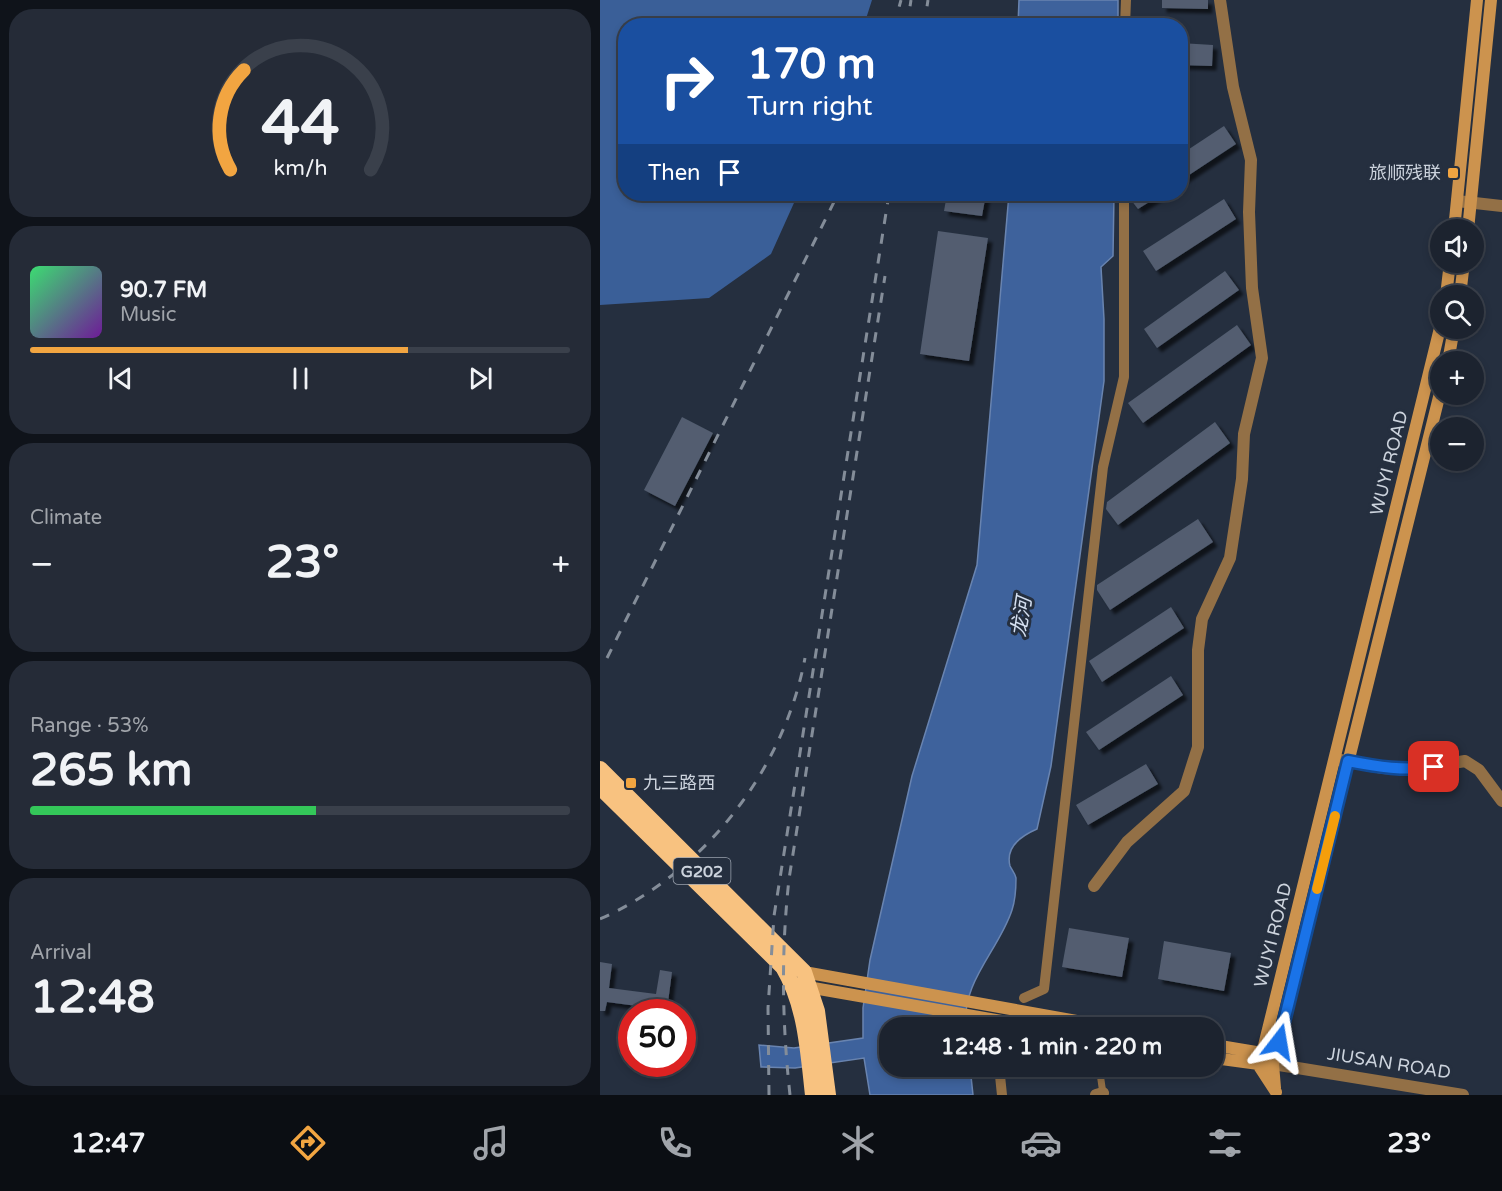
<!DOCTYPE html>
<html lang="en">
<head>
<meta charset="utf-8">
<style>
	:root { --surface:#1c232f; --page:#252b37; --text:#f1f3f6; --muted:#a0a4aa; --line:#3a404b; --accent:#f2a541 }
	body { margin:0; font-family:"Varela Round","Noto Sans SC",sans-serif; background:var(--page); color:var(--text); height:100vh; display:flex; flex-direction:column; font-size:22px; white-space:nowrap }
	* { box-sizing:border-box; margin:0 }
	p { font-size:20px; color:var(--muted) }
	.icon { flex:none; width:33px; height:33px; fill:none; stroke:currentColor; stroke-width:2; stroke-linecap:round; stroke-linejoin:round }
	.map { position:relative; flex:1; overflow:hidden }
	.sheet { display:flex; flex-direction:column; gap:9px; padding:9px; background:#0f131a; width:600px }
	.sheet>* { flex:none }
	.guide { position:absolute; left:18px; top:18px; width:570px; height:183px; border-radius:24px; box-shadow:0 3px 9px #0003,0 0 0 2px var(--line); background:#1a4fa0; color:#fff; overflow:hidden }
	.controls { position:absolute; left:830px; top:219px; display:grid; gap:12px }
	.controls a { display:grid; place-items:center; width:54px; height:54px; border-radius:50%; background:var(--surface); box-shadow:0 3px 9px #0003,0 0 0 2px var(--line); font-size:30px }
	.speed { position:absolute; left:18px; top:999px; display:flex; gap:12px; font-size:30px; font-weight:700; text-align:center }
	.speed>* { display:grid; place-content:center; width:78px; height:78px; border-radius:50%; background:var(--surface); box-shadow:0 3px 9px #0003,0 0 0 2px var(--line); line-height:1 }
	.speed .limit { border:9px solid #d22; background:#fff; color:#111 }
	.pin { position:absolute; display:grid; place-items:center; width:51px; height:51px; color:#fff; margin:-26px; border-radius:12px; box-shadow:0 3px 9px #0006 }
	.me { position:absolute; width:66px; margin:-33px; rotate:14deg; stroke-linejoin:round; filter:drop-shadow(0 0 4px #0008) }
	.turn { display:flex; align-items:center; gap:21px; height:126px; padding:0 30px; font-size:27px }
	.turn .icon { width:78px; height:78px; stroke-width:2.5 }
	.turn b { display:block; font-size:42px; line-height:51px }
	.then { display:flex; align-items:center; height:57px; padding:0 30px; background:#0003; gap:12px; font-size:22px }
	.big { font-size:45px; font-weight:700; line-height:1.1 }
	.sheet .card { flex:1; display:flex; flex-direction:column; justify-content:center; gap:9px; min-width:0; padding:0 21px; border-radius:24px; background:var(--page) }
	.sheet .dial { align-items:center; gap:0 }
	.dial svg { height:156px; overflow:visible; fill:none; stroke:var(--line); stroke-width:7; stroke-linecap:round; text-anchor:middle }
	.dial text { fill:var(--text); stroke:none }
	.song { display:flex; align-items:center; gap:18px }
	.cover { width:72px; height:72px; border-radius:9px; background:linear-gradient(135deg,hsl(140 70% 55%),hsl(280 70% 35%)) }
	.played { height:6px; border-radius:3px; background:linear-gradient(90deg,var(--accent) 70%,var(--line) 70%) }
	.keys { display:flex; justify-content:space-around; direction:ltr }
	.heat { display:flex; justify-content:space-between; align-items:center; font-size:33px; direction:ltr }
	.charge { height:9px; border-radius:4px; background:linear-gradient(90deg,#34c759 53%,var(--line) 0) }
	.trip { position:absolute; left:279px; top:1017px; width:345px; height:60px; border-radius:24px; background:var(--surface); box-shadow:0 3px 9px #0003,0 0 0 2px var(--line); font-weight:700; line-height:60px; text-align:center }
	.tab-bar { display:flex; height:96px; justify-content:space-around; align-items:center; background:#0b0e13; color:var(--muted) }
	.tab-bar .icon { width:42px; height:42px }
	.tab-bar .current { color:var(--accent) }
	.tab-bar b { font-size:27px; color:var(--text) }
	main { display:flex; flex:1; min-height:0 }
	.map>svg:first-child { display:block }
	.forest { fill:#3a5f98 }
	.water { fill:#3e629c; stroke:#6984b0; stroke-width:1.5 }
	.building { fill:#525d6f; filter:url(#shadow) }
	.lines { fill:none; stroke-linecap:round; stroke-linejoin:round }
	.service { stroke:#937046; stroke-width:7 }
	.pedestrian { stroke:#937046; stroke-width:10 }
	.minor { stroke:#937046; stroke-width:12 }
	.tertiary { stroke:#937046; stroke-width:12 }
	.secondary { stroke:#cc934e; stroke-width:12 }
	.trunk { stroke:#f8c280; stroke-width:16 }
	.rail { stroke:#848d99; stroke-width:3; stroke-dasharray:10 10; stroke-linecap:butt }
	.route-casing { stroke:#114b97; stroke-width:15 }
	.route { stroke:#1a73e8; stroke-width:10 }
	.slow { stroke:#f59e0b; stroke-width:10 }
	.poi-dot { fill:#f2a541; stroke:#252f3f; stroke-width:2 }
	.labels { text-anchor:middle; stroke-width:6; stroke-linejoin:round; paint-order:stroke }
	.shield { fill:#252f3f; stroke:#9aa2ae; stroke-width:1.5 }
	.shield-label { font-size:16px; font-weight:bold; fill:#ccd3dd }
	.poi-label { font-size:18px; fill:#ccd3dd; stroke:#252f3f; text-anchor:end }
	.street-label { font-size:18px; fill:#ccd3dd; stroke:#252f3f }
	.water-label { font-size:20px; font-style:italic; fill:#d6e1f2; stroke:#252f3f }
</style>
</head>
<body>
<main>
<section class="sheet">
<div class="card dial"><svg viewBox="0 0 100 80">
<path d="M14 69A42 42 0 1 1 86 69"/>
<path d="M14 69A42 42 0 0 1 21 18" stroke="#f2a541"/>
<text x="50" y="56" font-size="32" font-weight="700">44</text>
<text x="50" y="72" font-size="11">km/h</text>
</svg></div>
<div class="card">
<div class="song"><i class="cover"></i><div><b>90.7 FM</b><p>Music</p></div></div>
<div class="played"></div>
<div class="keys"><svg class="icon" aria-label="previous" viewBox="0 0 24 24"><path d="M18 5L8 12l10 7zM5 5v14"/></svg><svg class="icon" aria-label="pause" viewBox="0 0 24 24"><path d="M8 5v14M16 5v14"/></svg><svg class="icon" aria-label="next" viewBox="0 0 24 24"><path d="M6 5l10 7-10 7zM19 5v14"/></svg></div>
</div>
<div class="card"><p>Climate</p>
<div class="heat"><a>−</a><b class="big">23°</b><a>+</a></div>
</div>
<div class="card"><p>Range · 53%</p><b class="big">265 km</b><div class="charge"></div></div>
<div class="card"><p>Arrival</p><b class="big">12:48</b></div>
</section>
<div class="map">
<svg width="902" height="1095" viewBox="0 0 902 1095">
	<defs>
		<filter id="shadow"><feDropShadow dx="4.5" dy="4.5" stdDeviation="1.5" flood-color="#0009"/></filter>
	</defs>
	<rect width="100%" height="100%" fill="#252f3f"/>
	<path class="forest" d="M0,0h272l-8,25 -238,1v168h172l-27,60 -62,44 -109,7z"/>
	<path class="water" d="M419,0h99v25h-100z
		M409,194h105l-1,62 -12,11 3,52v62l-53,385 -14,63c-14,6 -32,17 -27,37 2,4 5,7 6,12 0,9 -1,23 -4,32 -13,40 -51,72 -46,117l-76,1v38l80,1 3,28h-103l-6,-37 -69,10 -34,-1 -2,-22 35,3 69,-10v-30l7,-48 42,-184 65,-211z"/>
	<path class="building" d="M562,0h46v9l-46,-1z
		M580,43l33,2 -1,21 -32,-1z
		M624,126l12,18 -56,37v-26z
		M347,194h39l-4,22 -38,-5z
		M531,194h31l-24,15 -7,-9z
		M624,199l12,20 -80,52 -13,-20z
		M338,231l50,7 -19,123 -49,-7z
		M625,271l14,19 -82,58 -13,-19z
		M637,325l14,20 -108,78 -15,-20z
		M82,417l31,16 -38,73 -31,-16z
		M615,422l15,21 -112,82 -12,-16 1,-7z
		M598,519l15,23 -103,68 -13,-20v-5z
		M571,607l13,21 -82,54 -13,-21z
		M571,676l12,19 -84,55 -13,-18z
		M546,764l12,20 -70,41 -12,-20z
		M469,928l60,10 -7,39 -60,-10z
		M564,941l67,12 -7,38 -66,-12z
		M0,962l12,2 -3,24 47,6 4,-24 12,2 -5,38 -60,-8 -2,9h-5z"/>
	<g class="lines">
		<path class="service" d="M499,1066l4,28"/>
		<path class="pedestrian" d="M525,26l1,-26
			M424,998l20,-9 59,-522 21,-90v-183
			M399,1066l3,29"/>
		<path class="minor" d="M857,201l45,5
			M735,759l48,9 29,2 53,-9 14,9 23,31
			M494,886l33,-44 57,-51 14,-44v-97l4,-31 28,-61 12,-79 2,-45 18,-76 -10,-70 -3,-76 2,-52 -18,-73 -13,-87
			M496,1095l7,-2"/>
		<path class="tertiary" d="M673,1064l190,31"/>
		<path class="secondary" d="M854,230l23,-230
			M868,230l23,-230
			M846,296l4,-34
			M860,296l4,-34
			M848,362l6,-34
			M204,972l312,56
			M202,986l240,42
			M614,1045l48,8 4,4
			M614,1058l52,7
			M675,1088l-2,-24 167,-671
			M676,1092l-17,-26 181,-738"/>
		<path class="trunk" d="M0,769l204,203 13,39 11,84
			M0,787l183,180c23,39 25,84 30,128"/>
		<path class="rail" d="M294,26l7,-26
			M307,26l4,-26
			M324,26l4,-26
			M7,658l231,-464
			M0,919c104,-46 184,-149 205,-261
			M169,1095l-1,-87 6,-92 115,-722
			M190,1095c-8,-73 -9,-143 -1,-216l96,-603"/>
	</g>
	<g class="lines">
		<g class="route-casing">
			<path id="route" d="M679,1042l69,-281c30,6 56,10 86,6"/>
		</g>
		<use href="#route" class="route"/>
		<path class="slow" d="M717,889l18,-73"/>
	</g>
	<g class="poi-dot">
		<rect x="847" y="167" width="12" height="12" rx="3"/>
		<rect x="25" y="777" width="12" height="12" rx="3"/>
	</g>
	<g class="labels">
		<rect class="shield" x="73.5" y="858" width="57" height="26" rx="4.5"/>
		<g class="shield-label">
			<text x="102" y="877">G202</text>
		</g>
		<g class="poi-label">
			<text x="841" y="179">旅顺残联</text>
			<text x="43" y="789" text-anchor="start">九三路西</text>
		</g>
		<g class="street-label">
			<text transform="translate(789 463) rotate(-76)" y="6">WUYI ROAD</text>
			<text transform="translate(673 935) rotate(-76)" y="6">WUYI ROAD</text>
			<text transform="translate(789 1063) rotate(9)" y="6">JIUSAN ROAD</text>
		</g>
		<g class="water-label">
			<text transform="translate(421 617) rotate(-81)" y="7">龙河</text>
		</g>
	</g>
</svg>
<div class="controls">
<a><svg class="icon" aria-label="sound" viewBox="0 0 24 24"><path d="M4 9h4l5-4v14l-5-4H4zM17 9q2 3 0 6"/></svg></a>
<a><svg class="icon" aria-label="search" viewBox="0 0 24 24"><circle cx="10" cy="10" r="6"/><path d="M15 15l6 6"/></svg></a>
<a>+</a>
<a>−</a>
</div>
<div class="speed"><div class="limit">50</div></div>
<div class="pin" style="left:834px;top:767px;background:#d93025"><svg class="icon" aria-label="arrive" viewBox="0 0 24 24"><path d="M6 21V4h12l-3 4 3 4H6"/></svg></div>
<svg class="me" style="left:679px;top:1042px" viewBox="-20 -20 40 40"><path d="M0-17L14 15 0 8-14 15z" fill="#1a73e8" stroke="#fff" stroke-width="4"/></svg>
<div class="trip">12:48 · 1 min · 220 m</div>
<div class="guide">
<div class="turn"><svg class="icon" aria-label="right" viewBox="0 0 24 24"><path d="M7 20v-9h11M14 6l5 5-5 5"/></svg><div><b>170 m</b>Turn right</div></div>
<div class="then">Then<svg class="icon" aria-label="arrive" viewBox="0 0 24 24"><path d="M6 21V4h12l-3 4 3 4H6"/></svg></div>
</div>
</div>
</main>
<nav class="tab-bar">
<b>12:47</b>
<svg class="icon current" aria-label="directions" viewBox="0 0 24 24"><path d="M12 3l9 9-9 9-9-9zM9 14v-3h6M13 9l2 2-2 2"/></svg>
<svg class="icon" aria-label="music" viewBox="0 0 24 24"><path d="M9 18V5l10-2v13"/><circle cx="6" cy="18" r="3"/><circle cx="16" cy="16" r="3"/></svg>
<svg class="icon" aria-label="phone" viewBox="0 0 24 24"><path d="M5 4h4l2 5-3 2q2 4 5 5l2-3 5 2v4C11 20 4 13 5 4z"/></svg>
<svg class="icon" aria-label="climate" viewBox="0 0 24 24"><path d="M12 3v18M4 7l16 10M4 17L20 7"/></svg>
<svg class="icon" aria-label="car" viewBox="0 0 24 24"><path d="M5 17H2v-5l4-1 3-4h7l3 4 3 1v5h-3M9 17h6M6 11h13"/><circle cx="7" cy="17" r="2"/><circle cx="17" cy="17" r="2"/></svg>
<svg class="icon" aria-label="filters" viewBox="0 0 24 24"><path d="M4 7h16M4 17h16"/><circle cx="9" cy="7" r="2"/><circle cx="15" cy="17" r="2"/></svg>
<b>23°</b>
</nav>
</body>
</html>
